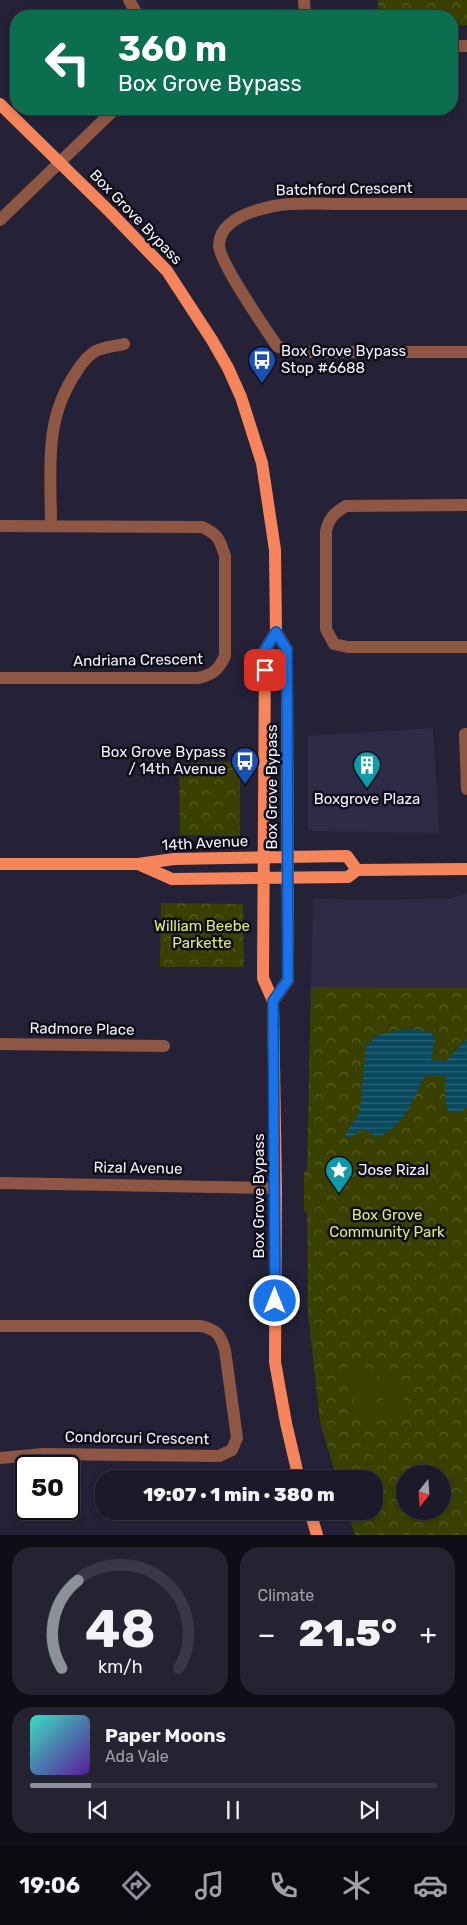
<!DOCTYPE html>
<html lang="en">
<head>
<meta charset="utf-8">
<style>
	:root { --surface:#1c1a2a; --page:#252332; --text:#f1f3f6; --muted:#a0a1a8; --line:#3a3847; --accent:#8c9099 }
	body { margin:0; font-family:Rubik,sans-serif; background:var(--page); color:var(--text); height:100vh; display:flex; flex-direction:column; font-size:19px; white-space:nowrap }
	* { box-sizing:border-box; margin:0 }
	p { font-size:16px; color:var(--muted) }
	.icon { flex:none; width:28px; height:28px; fill:none; stroke:currentColor; stroke-width:2; stroke-linecap:round; stroke-linejoin:round }
	.map { position:relative; height:1535px; overflow:hidden }
	.details { display:flex; flex-direction:column; gap:12px; padding:12px; background:#0f0e17; flex:1 }
	.details>* { flex:none }
	.guide { position:absolute; left:10px; top:10px; width:448px; height:105px; border-radius:20px; box-shadow:0 2px 8px #0003,0 0 0 1px var(--line); background:#0b6e4f; color:#fff; overflow:hidden }
	.needle { width:32px; rotate:197deg }
	.tools { position:absolute; left:396px; top:1465px; display:grid; gap:10px }
	.tools a { display:grid; place-items:center; width:55px; height:55px; border-radius:50%; background:var(--surface); box-shadow:0 2px 8px #0003,0 0 0 1px var(--line); font-size:25px }
	.speed { position:absolute; left:15px; top:1455px; display:flex; gap:10px; font-size:25px; font-weight:700; text-align:center }
	.speed>* { display:grid; place-content:center; width:65px; height:65px; border-radius:50%; background:var(--surface); box-shadow:0 2px 8px #0003,0 0 0 1px var(--line); line-height:1 }
	.speed .limit { border:2px solid #111; border-radius:8px; background:#fff; color:#111 }
	.pin { position:absolute; display:grid; place-items:center; width:42px; height:42px; color:#fff; margin:-21px; border-radius:10px; box-shadow:0 2px 8px #0006 }
	.me { position:absolute; width:55px; margin:-28px; rotate:0deg; stroke-linejoin:round; filter:drop-shadow(0 0 4px #0008) }
	.turn { display:flex; align-items:center; gap:18px; height:105px; padding:0 25px; font-size:22px }
	.turn .icon { width:65px; height:65px; stroke-width:2.5 }
	.turn b { display:block; font-size:35px; line-height:42px }
	.big { font-size:38px; font-weight:800; line-height:1.1 }
	.details .card { flex:1; display:flex; flex-direction:column; justify-content:center; gap:8px; min-width:0; padding:0 18px; border-radius:20px; background:var(--page) }
	.details .dial { align-items:center; gap:0 }
	.dial svg { height:130px; overflow:visible; fill:none; stroke:var(--line); stroke-width:7; stroke-linecap:round; text-anchor:middle }
	.dial text { fill:var(--text); stroke:none }
	.song { display:flex; align-items:center; gap:15px }
	.cover { width:60px; height:60px; border-radius:8px; background:linear-gradient(135deg,hsl(170 70% 55%),hsl(270 70% 35%)) }
	.played { height:5px; border-radius:2px; background:linear-gradient(90deg,var(--accent) 15%,var(--line) 15%) }
	.keys { display:flex; justify-content:space-around; direction:ltr }
	.heat { display:flex; justify-content:space-between; align-items:center; font-size:28px; direction:ltr }
	.details .tiles { flex:1; display:grid; gap:12px; grid-template-columns:1fr 1fr }
	.card:last-child { grid-column:span 2 }
	.trip { position:absolute; left:95px; top:1470px; width:288px; height:50px; border-radius:20px; background:var(--surface); box-shadow:0 2px 8px #0003,0 0 0 1px var(--line); font-weight:800; line-height:50px; text-align:center }
	.tabs { display:flex; height:80px; justify-content:space-around; align-items:center; background:#0b0a11; color:var(--muted) }
	.tabs .icon { width:35px; height:35px }
	.tabs .current { color:var(--accent) }
	.tabs b { font-size:22px; color:var(--text) }
	.map>svg:first-child { display:block }
	.built { fill:#2f2a46 }
	.forest { fill:url(#forest-crowns); fill-rule:evenodd }
	.pitch { fill:#3a4100 }
	.water { fill:url(#water-rules) }
	.lines { fill:none; stroke-linecap:round; stroke-linejoin:round }
	.minor { stroke:#8e5743; stroke-width:12 }
	.major { stroke:#f7855b; stroke-width:12 }
	.route-casing { stroke:#114b97; stroke-width:12 }
	.route { stroke:#1a73e8; stroke-width:9 }
	.labels { text-anchor:middle; stroke-width:5; stroke-linejoin:round; paint-order:stroke }
	.street-label { font-size:15px; fill:#f2f1fd; stroke:#0e0d17 }
	.poi-label { font-size:15px; fill:#f2f1fd; stroke:#0e0d17; text-anchor:start }
	.park-label { font-size:15px; fill:#dced75; stroke:#0e0d17 }
</style>
</head>
<body>
<div class="map">
<svg width="467" height="1535" viewBox="0 0 467 1535">
	<defs>
		<pattern id="forest-crowns" width="20" height="18" patternUnits="userSpaceOnUse" patternTransform="scale(1.25)"><rect width="20" height="18" fill="#3a4100"/><path d="M2 6a3 3 0 1 1 6 0M12 15a3 3 0 1 1 6 0" fill="none" stroke="#575d26"/></pattern>
		<pattern id="water-rules" width="6" height="5" patternUnits="userSpaceOnUse" patternTransform="scale(1.25)"><rect width="6" height="5" fill="#08495f"/><path d="M0 2.5h6" fill="none" stroke="#2c6477"/></pattern>
	</defs>
	<rect width="100%" height="100%" fill="#252238"/>
	<path class="built" d="M433,728l6,105 -131,-2v-95z
		M467,893v95l-156,-1 2,-89 38,2 99,-1z"/>
	<path class="forest" d="M378,0h89v25h-16v-9h-72z
		M240,762v74l-60,-1 -1,-72z
		M161,903l82,1 1,63h-84z
		M311,987l156,1v547h-112l-8,-24h27v-32h-37l-17,-57 -12,-109 -1,-101 -3,-1v-40h3zM405,1474h37v37h-37z"/>
	<path class="pitch" d="M399,1368l7,45 -21,3 -6,-45z
		M372,1373l7,44 -21,3 -7,-44z"/>
	<path class="water" d="M408,1029l23,3 4,7 -4,21 15,1 21,-22v68l-6,5 -13,-1 -3,-11v-24h-20c-12,22 -22,54 -49,61l-7,-6 -8,-1 -11,8 -5,-2c4,-10 12,-16 15,-27l6,-62 11,-12z"/>
	<g class="lines">
		<path class="minor" d="M129,0l9,16
			M304,0l1,16
			M451,46h16
			M467,204c-42,0 -83,0 -125,0 -22,0 -46,-2 -68,2 -20,4 -54,13 -55,39 0,17 46,83 58,101l13,6h177
			M0,220l115,-111
			M467,505l-121,1c-12,7 -17,12 -20,25v98l8,15 14,3h119
			M0,526l202,1c16,7 18,13 23,29v100c-6,13 -12,19 -27,22h-198
			M51,526c0,-57 -8,-106 26,-155 4,-7 13,-18 21,-21 8,-3 18,-4 26,-6
			M467,734h-2l2,55
			M0,1044l164,2
			M0,1183l276,5
			M0,1326h201c16,4 19,8 24,24l12,88 -5,12 -13,6 -176,-2 -43,4"/>
		<path class="major" d="M0,104l110,108 57,59 45,69 16,28 13,29 21,66 13,87 1,82 11,18 1,330 -15,21
			M276,632l-11,18 -2,328 10,23 3,187 -1,174 11,61 13,56
			M0,864h138l36,-5 173,-3 10,14
			M138,864l34,15 176,-2 9,-7 110,-1
			M310,1511l7,24"/>
	</g>
	<g class="lines">
		<g class="route-casing">
			<path id="route" d="M265,670v-20l11,-18 11,18 1,330 -15,21 2,300"/>
		</g>
		<use href="#route" class="route"/>
	</g>
	<defs>
		<g id="bus-pin" transform="scale(1.4375)"><path d="M0 17L-7.5 6A9.5 9.5 0 1 1 7.5 6Z" fill="#1a4fb4" stroke="#0e0d17"/><path d="M-5-6H5V4H4V6H2V4H-2V6H-4V4H-5ZM-3.5-4V0h7V-4ZM-3.5 1.2v1.5H-2V1.2ZM2 1.2v1.5H3.5V1.2Z" fill="#fff"/></g>
		<g id="building-pin" transform="scale(1.4375)"><path d="M0 17L-7.5 6A9.5 9.5 0 1 1 7.5 6Z" fill="#0f9aa8" stroke="#0e0d17"/><path d="M-4-6H4V6H1V3H-1V6H-4ZM-2.5-4.3h1.7v1.8h-1.7ZM.8-4.3h1.7v1.8H.8ZM-2.5-1h1.7V.8h-1.7ZM.8-1h1.7V.8H.8Z" fill="#fff"/></g>
		<g id="sight-pin" transform="scale(1.4375)"><path d="M0 17L-7.5 6A9.5 9.5 0 1 1 7.5 6Z" fill="#0f9aa8" stroke="#0e0d17"/><path d="M0-6L1.8-2.2L6-1.7L2.9 1.2L3.7 5.4L0 3.3L-3.7 5.4L-2.9 1.2L-6-1.7L-1.8-2.2Z" fill="#fff"/></g>
	</defs>
	<g fill-rule="evenodd">
		<use href="#bus-pin" x="262" y="360"/>
		<use href="#bus-pin" x="245" y="761"/>
		<use href="#building-pin" x="367" y="765"/>
		<use href="#sight-pin" x="339" y="1170"/>
	</g>
	<g class="labels">
		<g class="street-label">
			<text transform="translate(344 189) rotate(-1)" y="5">Batchford Crescent</text>
			<text transform="translate(136 217) rotate(46)" y="5">Box Grove Bypass</text>
			<text transform="translate(138 660) rotate(-1)" y="5">Andriana Crescent</text>
			<text transform="translate(272 787) rotate(-90)" y="5">Box Grove Bypass</text>
			<text transform="translate(205 843) rotate(-3)" y="5">14th Avenue</text>
			<text transform="translate(82 1029) rotate(1)" y="5">Radmore Place</text>
			<text transform="translate(138 1168) rotate(1)" y="5">Rizal Avenue</text>
			<text transform="translate(259 1196) rotate(-90)" y="5">Box Grove Bypass</text>
			<text transform="translate(137 1438) rotate(1)" y="5">Condorcuri Crescent</text>
		</g>
		<g class="poi-label">
			<text x="281" y="356">Box Grove Bypass<tspan x="281" dy="17">Stop #6688</tspan></text>
			<text x="226" y="757" text-anchor="end">Box Grove Bypass<tspan x="226" dy="17">/ 14th Avenue</tspan></text>
			<text x="367" y="804" text-anchor="middle">Boxgrove Plaza</text>
			<text x="358" y="1175">Jose Rizal</text>
		</g>
		<g class="park-label">
			<text x="202" y="931">William Beebe<tspan x="202" dy="17">Parkette</tspan></text>
			<text x="387" y="1220">Box Grove<tspan x="387" dy="17">Community Park</tspan></text>
		</g>
	</g>
</svg>
<div class="tools">
<a><svg class="needle" viewBox="-14 -14 28 28"><path d="M0-13l5 13h-10z" fill="#e53935"/><path d="M0 13l5-13h-10z" fill="#a0a1a8"/></svg></a>
</div>
<div class="speed"><div class="limit">50</div></div>
<div class="pin" style="left:265px;top:670px;background:#d93025"><svg class="icon" aria-label="arrive" viewBox="0 0 24 24"><path d="M6 21V4h12l-3 4 3 4H6"/></svg></div>
<svg class="me" style="left:275px;top:1301px" viewBox="-20 -20 40 40"><circle r="17" fill="#1a73e8" stroke="#fff" stroke-width="3"/><path d="M0-11L8 9 0 5-8 9z" fill="#fff"/></svg>
<div class="trip">19:07 · 1 min · 380 m</div>
<div class="guide">
<div class="turn"><svg class="icon" aria-label="left" viewBox="0 0 24 24"><path d="M17 20v-9H6M10 6l-5 5 5 5"/></svg><div><b>360 m</b>Box Grove Bypass</div></div>
</div>
</div>
<section class="details">
<div class="tiles">
<div class="card dial"><svg viewBox="0 0 100 80">
<path d="M14 69A42 42 0 1 1 86 69"/>
<path d="M14 69A42 42 0 0 1 24 15" stroke="#8c9099"/>
<text x="50" y="56" font-size="32" font-weight="700">48</text>
<text x="50" y="72" font-size="11">km/h</text>
</svg></div>
<div class="card"><p>Climate</p>
<div class="heat"><a>−</a><b class="big">21.5°</b><a>+</a></div>
</div>
<div class="card">
<div class="song"><i class="cover"></i><div><b>Paper Moons</b><p>Ada Vale</p></div></div>
<div class="played"></div>
<div class="keys"><svg class="icon" aria-label="previous" viewBox="0 0 24 24"><path d="M18 5L8 12l10 7zM5 5v14"/></svg><svg class="icon" aria-label="pause" viewBox="0 0 24 24"><path d="M8 5v14M16 5v14"/></svg><svg class="icon" aria-label="next" viewBox="0 0 24 24"><path d="M6 5l10 7-10 7zM19 5v14"/></svg></div>
</div>
</div>
</section>
<nav class="tabs">
<b>19:06</b>
<svg class="icon current" aria-label="directions" viewBox="0 0 24 24"><path d="M12 3l9 9-9 9-9-9zM9 14v-3h6M13 9l2 2-2 2"/></svg>
<svg class="icon" aria-label="music" viewBox="0 0 24 24"><path d="M9 18V5l10-2v13"/><circle cx="6" cy="18" r="3"/><circle cx="16" cy="16" r="3"/></svg>
<svg class="icon" aria-label="phone" viewBox="0 0 24 24"><path d="M5 4h4l2 5-3 2q2 4 5 5l2-3 5 2v4C11 20 4 13 5 4z"/></svg>
<svg class="icon" aria-label="climate" viewBox="0 0 24 24"><path d="M12 3v18M4 7l16 10M4 17L20 7"/></svg>
<svg class="icon" aria-label="car" viewBox="0 0 24 24"><path d="M5 17H2v-5l4-1 3-4h7l3 4 3 1v5h-3M9 17h6M6 11h13"/><circle cx="7" cy="17" r="2"/><circle cx="17" cy="17" r="2"/></svg>
</nav>
</body>
</html>
